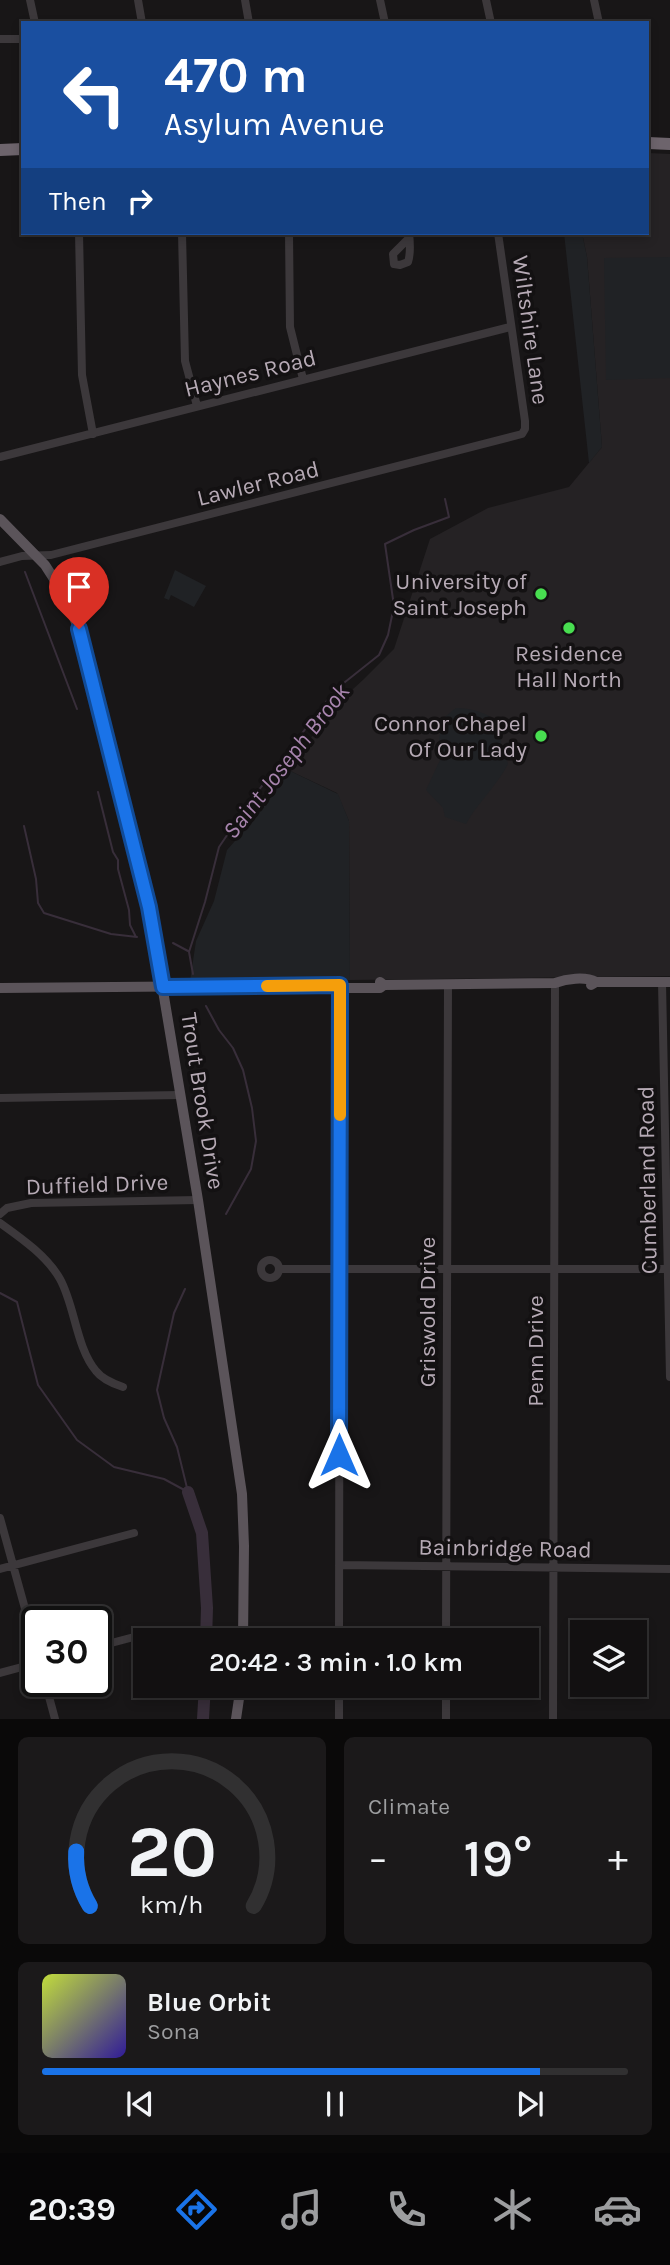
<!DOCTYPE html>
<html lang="en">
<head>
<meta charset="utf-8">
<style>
	:root { --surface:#121011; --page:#1b191a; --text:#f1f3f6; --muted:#9c9d9f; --line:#313031; --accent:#1a73e8 }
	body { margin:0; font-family:Karla,sans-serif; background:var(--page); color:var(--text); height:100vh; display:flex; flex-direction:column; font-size:26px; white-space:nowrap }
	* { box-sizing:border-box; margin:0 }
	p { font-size:23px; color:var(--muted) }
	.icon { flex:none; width:38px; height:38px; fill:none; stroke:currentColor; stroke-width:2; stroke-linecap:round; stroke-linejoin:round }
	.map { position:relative; height:1719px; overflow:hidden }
	.panel { display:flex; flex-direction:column; gap:18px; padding:18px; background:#0a0909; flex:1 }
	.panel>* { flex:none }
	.guide { position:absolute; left:21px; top:21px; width:628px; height:214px; border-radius:0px; box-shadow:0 4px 10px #0003,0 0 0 2px var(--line); background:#1a4fa0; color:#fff; overflow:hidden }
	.controls { position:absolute; left:570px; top:1620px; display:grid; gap:14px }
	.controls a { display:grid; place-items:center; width:77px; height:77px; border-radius:0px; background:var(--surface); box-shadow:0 4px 10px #0003,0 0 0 2px var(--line); font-size:35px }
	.speed { position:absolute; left:21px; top:1606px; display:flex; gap:14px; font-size:35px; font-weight:700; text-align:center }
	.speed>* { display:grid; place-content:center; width:91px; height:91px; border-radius:50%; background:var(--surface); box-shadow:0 4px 10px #0003,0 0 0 2px var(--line); line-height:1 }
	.speed .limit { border:4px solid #111; border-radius:10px; background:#fff; color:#111 }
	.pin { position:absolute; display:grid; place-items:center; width:60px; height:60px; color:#fff; margin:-72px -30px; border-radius:50% 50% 50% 0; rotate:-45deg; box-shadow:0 0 7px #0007 }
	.pin .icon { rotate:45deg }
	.me { position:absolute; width:77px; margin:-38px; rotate:0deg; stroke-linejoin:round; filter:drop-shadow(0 0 5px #0008) }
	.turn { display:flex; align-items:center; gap:24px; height:147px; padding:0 28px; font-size:32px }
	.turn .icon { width:91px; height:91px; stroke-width:2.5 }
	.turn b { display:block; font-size:49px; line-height:60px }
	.then { display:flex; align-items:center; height:66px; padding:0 28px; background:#0003; gap:14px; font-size:26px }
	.big { font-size:52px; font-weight:600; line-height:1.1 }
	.panel .card { flex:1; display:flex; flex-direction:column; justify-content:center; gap:10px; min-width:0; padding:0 24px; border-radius:10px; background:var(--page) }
	.panel .dial { align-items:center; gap:0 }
	.dial svg { height:182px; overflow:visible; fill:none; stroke:var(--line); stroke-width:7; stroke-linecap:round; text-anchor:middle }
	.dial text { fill:var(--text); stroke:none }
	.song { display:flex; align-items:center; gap:21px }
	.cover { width:84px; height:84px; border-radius:10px; background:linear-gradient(135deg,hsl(70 70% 55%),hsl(250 70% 35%)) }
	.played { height:7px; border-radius:4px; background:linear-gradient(90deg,var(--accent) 85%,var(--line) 85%) }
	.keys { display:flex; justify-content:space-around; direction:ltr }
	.heat { display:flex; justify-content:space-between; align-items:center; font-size:38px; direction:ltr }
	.panel .tiles { flex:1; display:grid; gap:18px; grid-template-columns:1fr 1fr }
	.card:last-child { grid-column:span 2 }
	.trip { position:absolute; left:133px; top:1628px; width:406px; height:70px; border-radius:0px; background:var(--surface); box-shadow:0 4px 10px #0003,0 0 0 2px var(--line); font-weight:600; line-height:70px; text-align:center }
	.dock { display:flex; height:112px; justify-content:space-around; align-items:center; background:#070607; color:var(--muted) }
	.dock .icon { width:49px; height:49px }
	.dock .selected { color:var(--accent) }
	.dock b { font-size:32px; color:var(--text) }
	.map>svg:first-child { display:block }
	.built { fill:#252224 }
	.green { fill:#202225 }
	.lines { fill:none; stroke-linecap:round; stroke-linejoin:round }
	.stream { stroke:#382e3a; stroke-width:2 }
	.river { stroke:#382e3a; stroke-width:12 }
	.minor { stroke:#3c383b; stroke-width:8 }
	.major { stroke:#5b545a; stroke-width:10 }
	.highway { stroke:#6d646c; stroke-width:12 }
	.route-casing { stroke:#114b97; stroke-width:18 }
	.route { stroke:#1a73e8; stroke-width:12 }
	.slow { stroke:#f59e0b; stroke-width:12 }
	.poi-dot { fill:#48de50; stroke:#131112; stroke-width:2.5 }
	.labels { text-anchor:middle; stroke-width:7; stroke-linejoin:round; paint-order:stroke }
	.street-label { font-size:23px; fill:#b6aab5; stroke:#131112 }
	.poi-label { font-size:23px; fill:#b6aab5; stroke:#131112; text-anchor:end }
	.water-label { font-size:24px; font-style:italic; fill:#a885ae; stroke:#131112 }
</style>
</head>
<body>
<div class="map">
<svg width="670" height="1719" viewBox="0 0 670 1719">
	<rect width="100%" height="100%" fill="#181617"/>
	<path class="built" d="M648,153l22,1v822l-320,4 -1,-159 -12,-28 -51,-24 56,-70 22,-20 30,-30 36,-110 58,-31 81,-21 33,-40 -15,-190 -5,-24h66z"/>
	<path class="green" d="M564,233h18l5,24 15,190 -13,16z
		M670,257v121l-64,2 -2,-122z
		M175,570l31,16 -12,21 -23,-12 -2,5 -5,-2z
		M456,708c14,0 40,5 44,22 2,7 0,4 1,11 0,8 5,16 7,23 -11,22 -30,38 -42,60l-21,-7 -2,-9 -17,-18 15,-32 -2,-18 3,-21z
		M286,769l52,25 11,27 1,159 -160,1 6,-40 18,-40 13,-51 31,-35 -3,-6 2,-3h9z"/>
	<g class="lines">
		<path class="stream" d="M25,572l52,137
			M98,792l15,60 5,8v9l11,41 1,15 6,12
			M24,826l12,53 2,24 6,10 67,21 26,3
			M173,943l15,8
			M193,974l-4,-22 16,-50 14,-55 30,-44 86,-113 44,-35 9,-20 6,-29 -9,-62 29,-14 35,-13 -4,-18
			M206,1006l13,24 14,18 10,22 9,38 4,33 -5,28 -25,45
			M185,1289l-11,24 -17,77 7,28 13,29 11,45
			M0,1293l17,9 21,83 39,55 37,27 50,12 24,13"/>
		<path class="river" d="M188,1492l14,41 5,75 -1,32
			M203,1719l2,-34"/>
		<path class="minor" d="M30,0l5,23
			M138,0l4,23
			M245,0l4,23
			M380,0l5,23
			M486,0l5,23
			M594,0l5,23
			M0,39h23
			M79,233l3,142 11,59
			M182,233l3,128 12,45
			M289,233l1,94 13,52
			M409,233c1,9 2,20 -1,29l-8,3 -6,-1 -1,-10 16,-16
			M0,457l510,-130
			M0,562l22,-6 29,-1 471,-121 3,-5v-8l-27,-188
			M662,982l8,395
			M0,1098l180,-3
			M0,1214l7,-6 24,-5 167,-3
			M0,1223c21,15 47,33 60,56 15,27 16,68 36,92 6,8 18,13 27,16
			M261 1269a9 9 0 1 1 18 0a9 9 0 1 1-18 0Z
			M279,1269h391
			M0,1518l37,134
			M339,1565l331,4
			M0,1569l134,-36
			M339,1640l1,-655
			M446,1640l2,-656
			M96,1647l57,-15
			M0,1673l37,-10
			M45,1682l10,37
			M339,1685v34
			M446,1719v-34
			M553,1719l2,-736"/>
		<path class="major" d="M0,519l45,46 18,28 16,36 70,278 49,293 44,294 2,52 -1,94
			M380,982l4,3 171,-2c11,-4 30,-7 41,-1
			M591,985l5,-3h74
			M0,988l340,-3 6,3h34l4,-3
			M236,1719l5,-34"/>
		<path class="highway" d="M648,143l22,1
			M0,150l23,-1"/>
	</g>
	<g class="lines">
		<g class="route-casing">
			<path id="route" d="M79,629l70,278 14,80 177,-2 -1,470"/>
		</g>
		<use href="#route" class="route"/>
		<path class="slow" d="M267,986l73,-1v130"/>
	</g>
	<g class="poi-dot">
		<circle cx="541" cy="594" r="7"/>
		<circle cx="569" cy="628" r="7"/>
		<circle cx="541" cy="736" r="7"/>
	</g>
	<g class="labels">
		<g class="street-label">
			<text transform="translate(531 330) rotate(82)" y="8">Wiltshire Lane</text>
			<text transform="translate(250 373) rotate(-14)" y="8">Haynes Road</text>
			<text transform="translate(258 483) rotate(-14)" y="8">Lawler Road</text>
			<text transform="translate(203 1101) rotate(81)" y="8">Trout Brook Drive</text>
			<text transform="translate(647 1180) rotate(-91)" y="8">Cumberland Road</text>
			<text transform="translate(97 1184) rotate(-2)" y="8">Duffield Drive</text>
			<text transform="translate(427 1312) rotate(-90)" y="8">Griswold Drive</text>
			<text transform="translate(535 1351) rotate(-90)" y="8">Penn Drive</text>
			<text transform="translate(505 1548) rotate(1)" y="8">Bainbridge Road</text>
		</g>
		<g class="poi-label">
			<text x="527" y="589">University of<tspan x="527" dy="26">Saint Joseph</tspan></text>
			<text x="569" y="661" text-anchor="middle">Residence<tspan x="569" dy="26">Hall North</tspan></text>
			<text x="527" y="731">Connor Chapel<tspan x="527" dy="26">Of Our Lady</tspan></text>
		</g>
		<g class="water-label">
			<text transform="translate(286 761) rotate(-52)" y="8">Saint Joseph Brook</text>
		</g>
	</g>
</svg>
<div class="controls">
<a><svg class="icon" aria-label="layers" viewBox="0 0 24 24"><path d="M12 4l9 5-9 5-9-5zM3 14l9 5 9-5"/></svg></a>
</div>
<div class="speed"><div class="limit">30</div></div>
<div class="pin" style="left:79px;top:629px;background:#d93025"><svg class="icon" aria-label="arrive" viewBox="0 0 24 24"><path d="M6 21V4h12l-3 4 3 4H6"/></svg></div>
<svg class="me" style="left:339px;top:1455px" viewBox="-20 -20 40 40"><path d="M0-17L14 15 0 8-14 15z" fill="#1a73e8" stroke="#fff" stroke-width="4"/></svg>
<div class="trip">20:42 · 3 min · 1.0 km</div>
<div class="guide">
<div class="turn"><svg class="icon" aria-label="left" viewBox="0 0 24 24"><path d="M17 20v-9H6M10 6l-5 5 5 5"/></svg><div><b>470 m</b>Asylum Avenue</div></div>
<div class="then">Then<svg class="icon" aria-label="right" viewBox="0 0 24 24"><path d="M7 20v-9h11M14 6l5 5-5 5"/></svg></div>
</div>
</div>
<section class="panel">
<div class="tiles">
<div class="card dial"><svg viewBox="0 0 100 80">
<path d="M14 69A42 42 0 1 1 86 69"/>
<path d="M14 69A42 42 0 0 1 8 45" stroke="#1a73e8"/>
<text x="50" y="56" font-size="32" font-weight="700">20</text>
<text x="50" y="72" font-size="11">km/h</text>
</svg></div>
<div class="card"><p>Climate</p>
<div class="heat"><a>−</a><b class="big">19°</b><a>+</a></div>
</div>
<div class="card">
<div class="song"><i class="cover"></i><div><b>Blue Orbit</b><p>Sona</p></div></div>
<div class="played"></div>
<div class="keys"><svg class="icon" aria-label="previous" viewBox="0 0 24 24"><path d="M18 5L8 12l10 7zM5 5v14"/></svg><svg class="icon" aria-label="pause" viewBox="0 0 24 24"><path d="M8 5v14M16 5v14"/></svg><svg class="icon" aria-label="next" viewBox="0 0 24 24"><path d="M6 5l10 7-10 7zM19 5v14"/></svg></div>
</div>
</div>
</section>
<nav class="dock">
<b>20:39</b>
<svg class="icon selected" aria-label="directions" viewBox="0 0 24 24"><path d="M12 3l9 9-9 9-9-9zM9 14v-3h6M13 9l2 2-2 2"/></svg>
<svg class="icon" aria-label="music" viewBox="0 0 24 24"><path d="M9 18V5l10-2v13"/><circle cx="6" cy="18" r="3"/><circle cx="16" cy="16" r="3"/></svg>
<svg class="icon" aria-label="phone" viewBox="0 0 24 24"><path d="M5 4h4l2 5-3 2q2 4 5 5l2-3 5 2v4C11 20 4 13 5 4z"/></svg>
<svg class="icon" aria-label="climate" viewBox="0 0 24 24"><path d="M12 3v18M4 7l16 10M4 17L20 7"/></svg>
<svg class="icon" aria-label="car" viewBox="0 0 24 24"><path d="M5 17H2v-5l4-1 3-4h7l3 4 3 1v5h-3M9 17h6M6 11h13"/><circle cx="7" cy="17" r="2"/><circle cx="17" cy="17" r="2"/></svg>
</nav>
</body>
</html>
